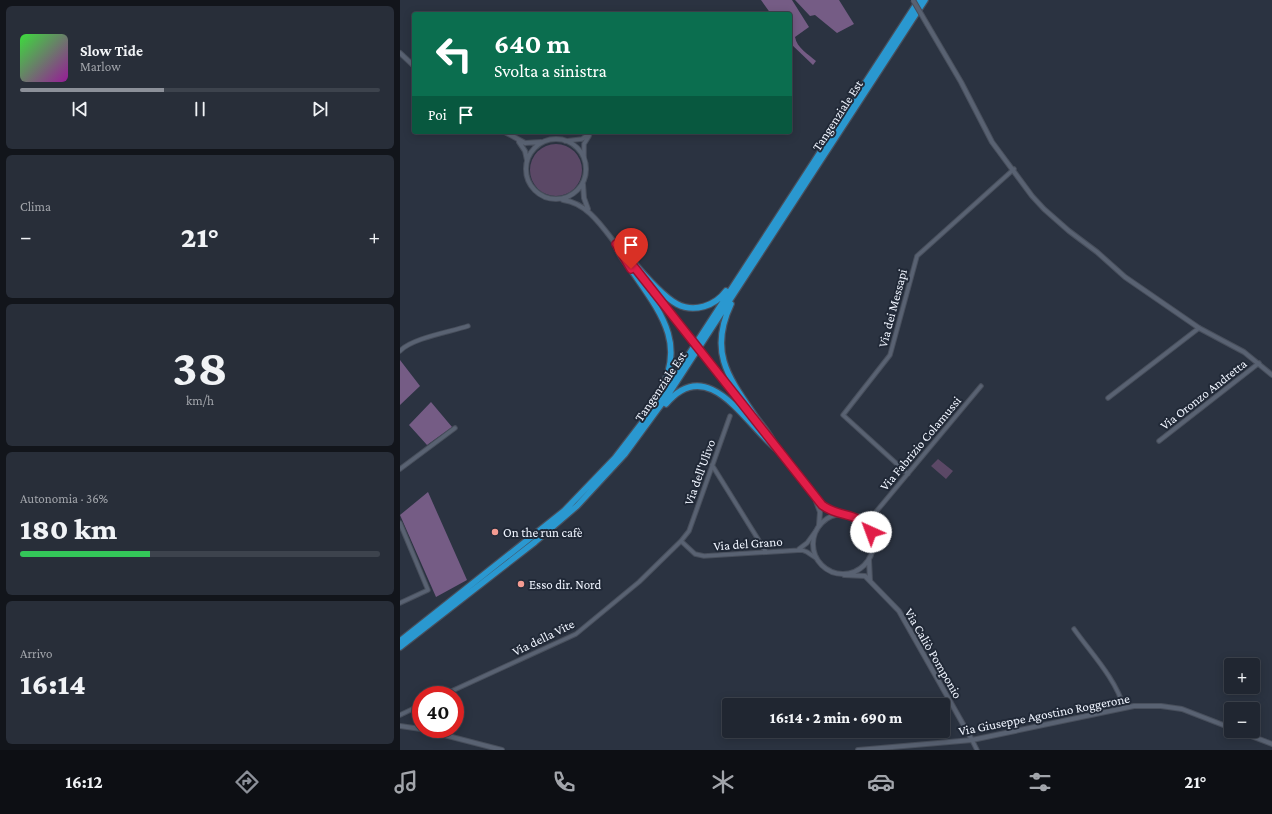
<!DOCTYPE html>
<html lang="it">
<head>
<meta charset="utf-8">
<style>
	:root { --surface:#202631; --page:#282e39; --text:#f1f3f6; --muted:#a2a5ab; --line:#3d434d; --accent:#8c9099 }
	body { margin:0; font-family:"Crimson Pro",serif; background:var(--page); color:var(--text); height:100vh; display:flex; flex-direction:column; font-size:15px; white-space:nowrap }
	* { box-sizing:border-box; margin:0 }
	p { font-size:13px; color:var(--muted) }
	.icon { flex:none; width:22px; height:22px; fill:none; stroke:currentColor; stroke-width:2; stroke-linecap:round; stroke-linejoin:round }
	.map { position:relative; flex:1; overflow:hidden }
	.sheet { display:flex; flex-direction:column; gap:6px; padding:6px; background:#12151b; width:400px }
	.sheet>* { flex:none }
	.banner { position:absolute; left:12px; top:12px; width:380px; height:122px; border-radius:4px; box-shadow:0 2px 10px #0003,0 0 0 1px var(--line); background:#0b6e4f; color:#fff; overflow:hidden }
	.fabs { position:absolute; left:824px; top:658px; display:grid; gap:8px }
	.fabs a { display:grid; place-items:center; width:36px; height:36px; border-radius:4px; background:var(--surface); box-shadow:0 2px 10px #0003,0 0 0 1px var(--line); font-size:20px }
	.speed { position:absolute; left:12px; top:686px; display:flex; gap:8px; font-size:20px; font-weight:700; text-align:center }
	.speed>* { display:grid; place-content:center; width:52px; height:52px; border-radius:50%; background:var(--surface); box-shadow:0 2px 10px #0003,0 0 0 1px var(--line); line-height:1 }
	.speed .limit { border:6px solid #d22; background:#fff; color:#111 }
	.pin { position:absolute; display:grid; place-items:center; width:34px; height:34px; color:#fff; margin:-41px -17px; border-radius:50% 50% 50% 0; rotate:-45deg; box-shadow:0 0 4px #0007 }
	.pin .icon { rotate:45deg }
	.me { position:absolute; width:44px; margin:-22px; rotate:317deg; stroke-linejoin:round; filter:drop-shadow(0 0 3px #0008) }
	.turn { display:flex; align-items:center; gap:14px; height:84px; padding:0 16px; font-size:18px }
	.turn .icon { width:52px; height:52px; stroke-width:2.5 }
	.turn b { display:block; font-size:28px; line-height:34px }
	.then { display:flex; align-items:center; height:38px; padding:0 16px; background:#0003; gap:8px; font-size:15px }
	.big { font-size:30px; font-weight:800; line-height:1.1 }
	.sheet .tile { flex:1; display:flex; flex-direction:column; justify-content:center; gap:6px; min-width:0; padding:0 14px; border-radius:6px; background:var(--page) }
	.sheet .dial { align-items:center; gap:0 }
	.dial b { font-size:52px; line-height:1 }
	.song { display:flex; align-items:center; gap:12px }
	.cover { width:48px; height:48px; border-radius:6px; background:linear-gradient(135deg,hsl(120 70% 55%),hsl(300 70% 35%)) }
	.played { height:4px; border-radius:2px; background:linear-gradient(90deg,var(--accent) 40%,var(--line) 40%) }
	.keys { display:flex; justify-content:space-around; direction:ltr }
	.heat { display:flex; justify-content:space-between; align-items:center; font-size:22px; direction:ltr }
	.charge { height:6px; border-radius:3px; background:linear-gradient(90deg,#34c759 36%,var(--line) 0) }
	.trip { position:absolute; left:322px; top:698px; width:228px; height:40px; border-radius:4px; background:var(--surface); box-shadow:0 2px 10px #0003,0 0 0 1px var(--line); font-weight:800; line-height:40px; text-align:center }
	.dock { display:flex; height:64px; justify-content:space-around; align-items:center; background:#0d0f14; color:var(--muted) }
	.dock .icon { width:28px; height:28px }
	.dock .on { color:var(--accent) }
	.dock b { font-size:18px; color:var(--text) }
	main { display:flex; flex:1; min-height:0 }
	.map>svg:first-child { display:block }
	.green { fill:#5b4866 }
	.forest { fill:#755c85 }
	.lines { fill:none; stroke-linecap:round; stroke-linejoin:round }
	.minor-casing { stroke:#484f5c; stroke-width:5.5 }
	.tertiary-casing { stroke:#484f5c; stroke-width:6 }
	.trunk-casing { stroke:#484f5c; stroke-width:8 }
	.minor { stroke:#596272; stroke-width:3.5 }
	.tertiary { stroke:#596272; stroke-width:4 }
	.trunk { stroke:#2a98d0; stroke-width:5.5 }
	.tertiary-bridge-casing { stroke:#484f5c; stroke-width:6; stroke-linecap:butt }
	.tertiary-bridge { stroke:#596272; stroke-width:4 }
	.route-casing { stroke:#92132f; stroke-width:10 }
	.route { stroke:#e11d48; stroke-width:7 }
	.poi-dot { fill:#f59c92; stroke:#212937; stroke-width:1.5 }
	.labels { text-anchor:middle; stroke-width:4; stroke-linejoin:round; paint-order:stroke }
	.street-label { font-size:13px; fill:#f0f5ff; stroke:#212937 }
	.poi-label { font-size:13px; fill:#f0f5ff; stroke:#212937; text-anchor:start }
</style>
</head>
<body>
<main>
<section class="sheet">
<div class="tile">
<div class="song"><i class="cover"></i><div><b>Slow Tide</b><p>Marlow</p></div></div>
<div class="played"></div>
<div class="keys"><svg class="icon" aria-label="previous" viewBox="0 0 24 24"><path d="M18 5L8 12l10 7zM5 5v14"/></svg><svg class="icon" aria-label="pause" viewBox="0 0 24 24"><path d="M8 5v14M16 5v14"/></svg><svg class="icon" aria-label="next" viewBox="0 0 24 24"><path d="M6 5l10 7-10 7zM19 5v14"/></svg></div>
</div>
<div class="tile"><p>Clima</p>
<div class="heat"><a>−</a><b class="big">21°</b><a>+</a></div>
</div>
<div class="tile dial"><b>38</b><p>km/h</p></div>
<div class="tile"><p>Autonomia · 36%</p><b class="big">180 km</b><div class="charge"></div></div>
<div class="tile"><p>Arrivo</p><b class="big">16:14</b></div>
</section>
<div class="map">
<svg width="872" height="750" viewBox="0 0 872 750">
	<rect width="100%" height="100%" fill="#2b3341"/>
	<path class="green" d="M130 170a26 26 0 1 1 52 0a26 26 0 1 1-52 0Z
		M538,459l15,12 -7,8 -15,-13z"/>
	<path class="forest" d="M361,0h31l17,27 -14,10c2,11 13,17 21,24l-3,4 -23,-22v-29h-19z
		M395,0h44l15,24 -17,9 -22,-18 -5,1z
		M0,360l20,26 -20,19z
		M31,402l21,25 -25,18 -18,-20z
		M28,492l39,88 -31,17 -36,-82z"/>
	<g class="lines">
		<g class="minor-casing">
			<path id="minor" d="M165,141l17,-2 10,-7
				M184,158v-14l5,-8
				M0,351c12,-13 50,-19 68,-25
				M708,398l91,-70
				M759,441l100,-78
				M312,465l54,87
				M0,469l55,-41
				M508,474l-65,-59 47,-60 27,-99 97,-87
				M451,515l13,2 10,-3
				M0,523l28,67 -28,13
				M472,537v-15l3,-9 106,-127
				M281,541l14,13 9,2 98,-6 5,2 9,6
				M399,549l8,-6 8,-11
				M674,629c17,24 42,50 50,79
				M43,695l133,-61 63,-52 42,-41 8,-10 41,-115
				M0,715l21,-10
				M572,740l5,10"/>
		</g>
		<g class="tertiary-casing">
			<path id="tertiary" d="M527,24l34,58 31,60 40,54 12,13 25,22 28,21 28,25 74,51 45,24 28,23
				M0,53l14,13
				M105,132l20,11 16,-1
				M126 169a30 30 0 1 1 60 0a30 30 0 1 1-60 0Z
				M119,142l6,9 2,9
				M183,184l1,14 4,11
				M163,200c25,3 40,28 55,47
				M231,263l44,57
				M325,383l32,40
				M377,449l45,56 19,9
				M416,501l4,11 -1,13
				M413 544a30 30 0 1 1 60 0a30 30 0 1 1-60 0Z
				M469,560l1,20
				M444,575l21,1 34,35 73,129
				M0,726l21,3
				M21,729l81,21
				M838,731l34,13
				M458,750l114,-10 162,-34h27l21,3 49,19"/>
		</g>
		<g class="trunk-casing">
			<path id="trunk" d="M218,244c13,16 42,51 59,60 17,9 38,2 49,-13
				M216,245c2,9 11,18 16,26 29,42 55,73 27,123
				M331,304c-23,49 -2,74 26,115 6,8 13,16 17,25
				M266,404c43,-52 81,23 112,46
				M0,641l164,-130 51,-53 43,-56 261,-402
				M0,647l135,-105 42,-36 48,-52 41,-56 259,-398"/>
		</g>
		<use href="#minor" class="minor"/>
		<use href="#tertiary" class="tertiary"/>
		<use href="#trunk" class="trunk"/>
		<g class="tertiary-bridge-casing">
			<path id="tertiary-bridge" d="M513,0l14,24
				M275,320l50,63"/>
		</g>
		<use href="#tertiary-bridge" class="tertiary-bridge"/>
	</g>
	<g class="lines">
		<g class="route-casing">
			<path id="route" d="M231,269l-15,-25 206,261c18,14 36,5 49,27"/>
		</g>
		<use href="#route" class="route"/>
	</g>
	<g class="poi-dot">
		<circle cx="95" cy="532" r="4"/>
		<circle cx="121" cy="584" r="4"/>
	</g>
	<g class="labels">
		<g class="street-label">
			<text transform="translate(437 115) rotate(-57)" y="5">Tangenziale Est</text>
			<text transform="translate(492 308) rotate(-75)" y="5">Via dei Messapi</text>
			<text transform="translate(260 386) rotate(-56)" y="5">Tangenziale Est</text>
			<text transform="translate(803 394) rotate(-38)" y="5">Via Oronzo Andretta</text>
			<text transform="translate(520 443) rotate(-50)" y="5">Via Fabrizio Colamussi</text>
			<text transform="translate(299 472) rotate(-70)" y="5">Via dell'Ulivo</text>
			<text transform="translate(348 543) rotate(-4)" y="5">Via del Grano</text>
			<text transform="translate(143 637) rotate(-26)" y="5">Via della Vite</text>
			<text transform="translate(534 653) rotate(60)" y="5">Via Caliò Pomponio</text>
			<text transform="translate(644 714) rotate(-11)" y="5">Via Giuseppe Agostino Roggerone</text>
		</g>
		<g class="poi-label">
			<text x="103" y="537">On the run cafè</text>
			<text x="129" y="589">Esso dir. Nord</text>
		</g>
	</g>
</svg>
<div class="fabs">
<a>+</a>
<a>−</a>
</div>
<div class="speed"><div class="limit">40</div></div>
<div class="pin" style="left:231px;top:269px;background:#d93025"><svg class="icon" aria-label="arrive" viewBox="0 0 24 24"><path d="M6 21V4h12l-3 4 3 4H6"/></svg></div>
<svg class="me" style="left:471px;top:532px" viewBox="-20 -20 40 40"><circle r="19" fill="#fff"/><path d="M0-13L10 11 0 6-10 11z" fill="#e11d48"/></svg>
<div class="trip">16:14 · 2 min · 690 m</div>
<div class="banner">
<div class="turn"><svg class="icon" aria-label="left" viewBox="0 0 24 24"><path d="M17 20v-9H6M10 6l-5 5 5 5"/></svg><div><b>640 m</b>Svolta a sinistra</div></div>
<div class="then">Poi<svg class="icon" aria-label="arrive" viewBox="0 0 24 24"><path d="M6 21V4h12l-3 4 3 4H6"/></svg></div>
</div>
</div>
</main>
<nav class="dock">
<b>16:12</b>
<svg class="icon on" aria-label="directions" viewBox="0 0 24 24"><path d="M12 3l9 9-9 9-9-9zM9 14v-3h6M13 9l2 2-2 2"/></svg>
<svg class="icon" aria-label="music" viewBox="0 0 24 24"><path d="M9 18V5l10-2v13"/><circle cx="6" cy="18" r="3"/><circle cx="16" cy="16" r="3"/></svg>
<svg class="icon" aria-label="phone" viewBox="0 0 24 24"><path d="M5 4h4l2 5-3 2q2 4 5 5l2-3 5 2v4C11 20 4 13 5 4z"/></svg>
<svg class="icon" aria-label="climate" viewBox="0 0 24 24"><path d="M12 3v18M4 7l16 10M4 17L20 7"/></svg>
<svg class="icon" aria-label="car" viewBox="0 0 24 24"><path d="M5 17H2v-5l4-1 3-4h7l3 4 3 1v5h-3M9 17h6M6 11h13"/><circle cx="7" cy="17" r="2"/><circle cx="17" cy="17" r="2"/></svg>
<svg class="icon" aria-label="filters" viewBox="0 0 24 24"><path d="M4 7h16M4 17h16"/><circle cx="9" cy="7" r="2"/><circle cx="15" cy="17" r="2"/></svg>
<b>21°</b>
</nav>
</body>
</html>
